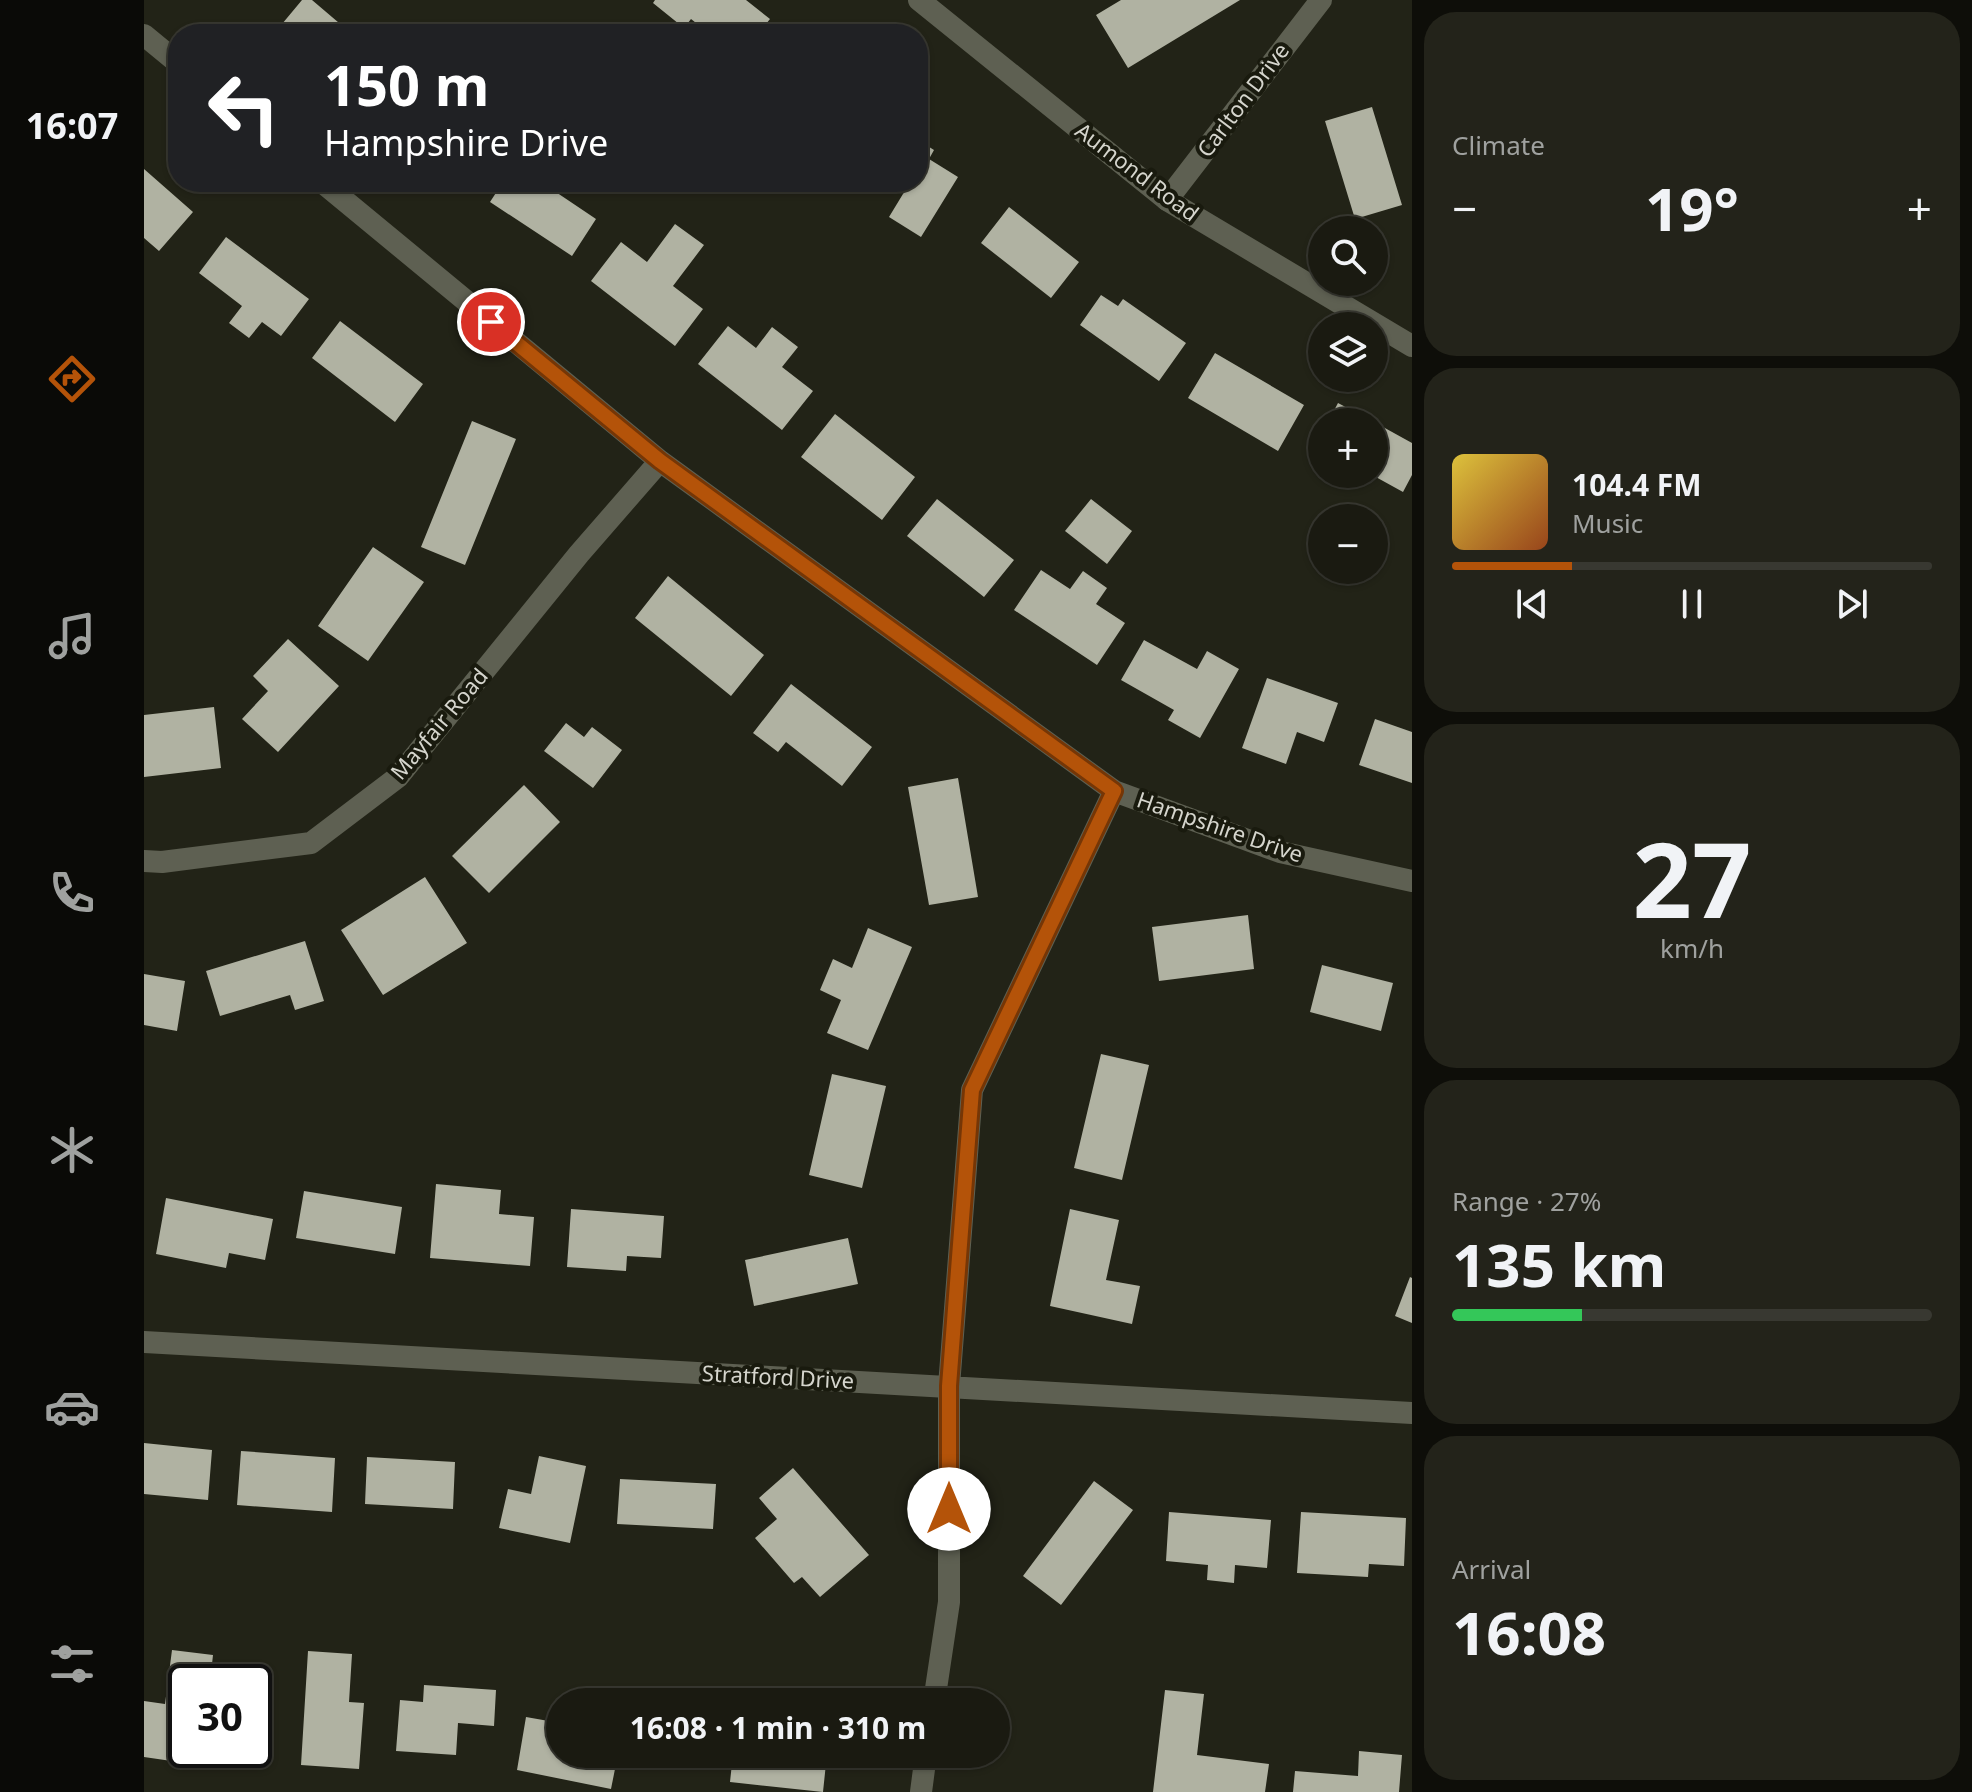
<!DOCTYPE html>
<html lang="en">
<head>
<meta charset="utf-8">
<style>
	:root { --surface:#1a1a11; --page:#23231a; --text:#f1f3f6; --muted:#9fa19f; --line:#383831; --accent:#b45309 }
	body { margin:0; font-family:"Noto Sans",sans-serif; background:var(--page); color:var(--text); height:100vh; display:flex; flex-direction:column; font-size:30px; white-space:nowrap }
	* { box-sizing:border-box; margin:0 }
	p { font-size:26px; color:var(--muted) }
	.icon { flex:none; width:44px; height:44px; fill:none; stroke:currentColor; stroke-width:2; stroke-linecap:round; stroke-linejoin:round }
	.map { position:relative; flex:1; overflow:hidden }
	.sheet { display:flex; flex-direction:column; gap:12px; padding:12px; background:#0e0e09; width:560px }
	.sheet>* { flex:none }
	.top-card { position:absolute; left:24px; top:24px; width:760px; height:168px; border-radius:32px; box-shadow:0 2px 6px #0004,0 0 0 2px var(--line); background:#202124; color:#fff; overflow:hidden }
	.buttons { position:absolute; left:1164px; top:216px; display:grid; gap:16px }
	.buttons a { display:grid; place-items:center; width:80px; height:80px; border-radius:50%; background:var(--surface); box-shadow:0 2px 6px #0004,0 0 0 2px var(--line); font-size:40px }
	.speed { position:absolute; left:24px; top:1664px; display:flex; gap:16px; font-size:40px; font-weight:700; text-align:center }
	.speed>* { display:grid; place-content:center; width:104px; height:104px; border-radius:50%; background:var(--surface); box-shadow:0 2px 6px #0004,0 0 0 2px var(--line); line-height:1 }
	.speed .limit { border:4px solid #111; border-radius:12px; background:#fff; color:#111 }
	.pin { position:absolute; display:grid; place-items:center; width:68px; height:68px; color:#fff; margin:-34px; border:4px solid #fff; border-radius:50%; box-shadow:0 2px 8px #0007 }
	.me { position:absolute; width:88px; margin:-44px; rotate:0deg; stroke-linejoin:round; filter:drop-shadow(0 0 6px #0008) }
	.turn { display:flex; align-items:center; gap:28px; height:168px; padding:0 24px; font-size:36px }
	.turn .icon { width:104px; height:104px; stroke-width:2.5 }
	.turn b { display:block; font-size:56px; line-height:68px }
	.big { font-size:60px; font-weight:700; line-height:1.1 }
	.sheet .tile { flex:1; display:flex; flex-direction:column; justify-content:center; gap:12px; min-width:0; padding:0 28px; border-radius:32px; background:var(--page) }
	.sheet .dial { align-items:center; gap:0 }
	.dial b { font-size:104px; line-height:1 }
	.song { display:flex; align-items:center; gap:24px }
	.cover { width:96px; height:96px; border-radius:12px; background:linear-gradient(135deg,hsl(50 70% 55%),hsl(20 70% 35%)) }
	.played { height:8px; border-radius:4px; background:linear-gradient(90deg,var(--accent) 25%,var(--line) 25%) }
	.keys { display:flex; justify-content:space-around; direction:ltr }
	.heat { display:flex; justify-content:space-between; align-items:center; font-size:44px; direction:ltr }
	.charge { height:12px; border-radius:6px; background:linear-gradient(90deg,#34c759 27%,var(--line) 0) }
	.trip { position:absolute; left:402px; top:1688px; width:464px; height:80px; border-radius:40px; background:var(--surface); box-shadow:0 2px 6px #0004,0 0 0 2px var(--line); font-weight:700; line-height:80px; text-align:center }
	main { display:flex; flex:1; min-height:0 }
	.tab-bar { display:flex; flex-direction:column; width:144px; justify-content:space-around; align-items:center; background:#0a0a07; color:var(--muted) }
	.tab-bar .icon { width:56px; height:56px }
	.tab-bar .current { color:var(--accent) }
	.tab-bar b { font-size:36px; color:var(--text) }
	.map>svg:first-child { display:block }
	.building { fill:#b0b2a2 }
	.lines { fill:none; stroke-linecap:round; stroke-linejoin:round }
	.minor { stroke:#5e6052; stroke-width:22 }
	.tertiary { stroke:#5e6052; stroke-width:22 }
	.route-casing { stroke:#753606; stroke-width:20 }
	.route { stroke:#b45309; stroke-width:14 }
	.labels { text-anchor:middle; stroke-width:8; stroke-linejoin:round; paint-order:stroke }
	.street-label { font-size:22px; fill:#d5d5cd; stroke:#191a0e }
</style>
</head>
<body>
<main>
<nav class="tab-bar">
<b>16:07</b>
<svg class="icon current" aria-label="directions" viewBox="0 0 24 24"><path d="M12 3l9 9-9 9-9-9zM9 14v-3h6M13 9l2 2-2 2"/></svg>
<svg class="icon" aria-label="music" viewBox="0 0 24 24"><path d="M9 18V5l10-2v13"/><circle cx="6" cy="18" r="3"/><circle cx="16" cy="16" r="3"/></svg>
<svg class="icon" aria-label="phone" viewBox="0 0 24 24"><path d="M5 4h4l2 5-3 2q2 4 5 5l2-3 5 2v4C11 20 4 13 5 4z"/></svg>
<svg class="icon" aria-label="climate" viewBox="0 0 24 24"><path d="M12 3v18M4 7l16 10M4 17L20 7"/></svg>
<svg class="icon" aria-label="car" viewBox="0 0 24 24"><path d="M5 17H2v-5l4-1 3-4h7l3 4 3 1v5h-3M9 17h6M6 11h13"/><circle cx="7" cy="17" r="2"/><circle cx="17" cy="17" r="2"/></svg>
<svg class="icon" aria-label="filters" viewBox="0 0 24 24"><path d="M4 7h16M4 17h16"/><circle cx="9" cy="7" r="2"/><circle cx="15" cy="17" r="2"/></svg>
</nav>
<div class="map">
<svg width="1268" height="1792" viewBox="0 0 1268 1792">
	<rect width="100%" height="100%" fill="#222317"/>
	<path class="building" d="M158,0h10l40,34h-70l-5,-4z
		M511,0h91l24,19 -12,15h-48l-19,-15 -7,9 -31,-25z
		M977,0h119l-112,68 -32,-53z
		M1228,107l30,98 -47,14 -30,-98z
		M774,140l16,10 -5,9 29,18 -37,60 -32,-20 17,-28 -11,-7h23z
		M0,169l49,43 -34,39 -15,-13z
		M359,182h38l55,37 -24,37 -82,-54z
		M865,207l70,55 -28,36 -70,-55z
		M531,224l29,21 -31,41 30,23 -28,37 -84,-65 30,-39 26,20z
		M82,237l83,62 -28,37 -19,-14 -13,16 -20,-15 13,-17 -43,-33z
		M957,295l17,11 5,-7 63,44 -27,38 -79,-56z
		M196,321l83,63 -28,38 -83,-64z
		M584,326l28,22 16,-21 26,20 -16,20 31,24 -31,39 -84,-66z
		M1071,353l89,52 -26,46 -90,-53z
		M1194,403l36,19h-46z
		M691,414l80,63 -33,43 -81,-63z
		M328,421l44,18 -51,126 -44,-18z
		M1230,422l38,21v32l-9,17 -29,-16z
		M793,499l77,61 -30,37 -77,-61z
		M947,499l41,32 -25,33 -42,-33z
		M229,547l51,35 -56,79 -50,-35z
		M897,570l29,19 13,-18 24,17 -11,16 29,19 -28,42 -83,-55z
		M524,576l96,79 -33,41 -96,-78z
		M144,639l51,47 -61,66 -36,-33 26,-28 -15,-15z
		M1000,640l53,29 10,-18 32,18 -39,69 -32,-18 6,-10 -53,-30z
		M1123,678l71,25 -14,39 -27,-10 -11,32 -44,-16z
		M647,684l81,63 -30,39 -56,-44 -8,10 -25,-19z
		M70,707l7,61 -77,9v-62z
		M1231,719l37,13v51l-53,-18z
		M422,723l18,14 8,-10 30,23 -29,38 -49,-37z
		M814,778l20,119 -49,8 -21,-118z
		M380,785l36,37 -71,71 -37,-37z
		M281,877l42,66 -84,52 -42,-65z
		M1104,915l6,54 -95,12 -7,-54z
		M724,928l44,19 -44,103 -41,-17 14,-33 -21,-10 13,-31 19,9z
		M161,941l19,60 -29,9 -5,-15 -70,21 -14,-45z
		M1178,965l71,18 -12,48 -71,-19z
		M0,974l41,7 -8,50 -33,-6z
		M957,1054l48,11 -27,115 -48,-12z
		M688,1074l54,12 -24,102 -53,-13z
		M292,1184l65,6 -2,24 35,3 -4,49 -100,-8z
		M160,1191l98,16 -7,47 -99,-16z
		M22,1198l107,21 -8,41 -36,-7 -3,15 -70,-14z
		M427,1209l93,7 -3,42 -34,-2 -1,15 -59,-4z
		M926,1209l49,11 -13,60 34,6 -8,38 -82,-18z
		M704,1238l10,46 -104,22 -9,-46z
		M1266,1277l2,1v45l-17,-7z
		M0,1443l68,7 -4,50 -64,-6z
		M97,1451l94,7 -3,54 -95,-7z
		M395,1456l47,10 -16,77 -71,-15 9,-39 23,5z
		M223,1457l88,5 -2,47 -88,-5z
		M649,1468l76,87 -49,42 -18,-20 -8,6 -39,-45 22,-19 -18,-21z
		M476,1479l96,5 -3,45 -96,-5z
		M950,1481l39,29 -72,95 -38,-29z
		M1025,1512l102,8 -4,48 -32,-3 -1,18 -27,-3 1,-15 -42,-4z
		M1157,1512l105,6 -2,48 -35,-2 -1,13 -71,-4z
		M28,1650l41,5 -3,27h-24v68h15l-2,15 -55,-8v-56l21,3z
		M164,1651l44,3 -3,48 15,1 -5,66 -58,-4z
		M280,1685l72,5 -2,36 -36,-3 -2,32 -60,-4 4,-51 23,2z
		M1021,1690l39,4 -7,61 72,9 -4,28h-112z
		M627,1696l45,4v2h-45z
		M382,1717l34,6v31h58l-7,35 -94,-19z
		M1215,1751l43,4 -3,37h-106l2,-21 63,5z
		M589,1754h94l-4,38 -93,-10z"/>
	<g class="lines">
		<path class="minor" d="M0,35l34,28
			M178,182l338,279 454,330 166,61 132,29
			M1023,200l154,-200
			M0,861l18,1 149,-19 87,-66 181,-223 81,-93
			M0,1342l1268,71
			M790,1702l15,-100v-216l23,-296 142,-299
			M777,1792l5,-38"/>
		<path class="tertiary" d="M775,0l248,200 245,146"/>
	</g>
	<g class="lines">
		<g class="route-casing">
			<path id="route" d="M347,322l169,139 454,330 -142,299 -23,296v123"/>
		</g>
		<use href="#route" class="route"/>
	</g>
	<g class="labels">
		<g class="street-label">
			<text transform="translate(1099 100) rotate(-53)" y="8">Carlton Drive</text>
			<text transform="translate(993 172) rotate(37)" y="8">Aumond Road</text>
			<text transform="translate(295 724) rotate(-50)" y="8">Mayfair Road</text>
			<text transform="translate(1076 827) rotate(19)" y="8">Hampshire Drive</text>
			<text transform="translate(634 1377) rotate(3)" y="8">Stratford Drive</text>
		</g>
	</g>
</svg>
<div class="buttons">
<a><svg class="icon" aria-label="search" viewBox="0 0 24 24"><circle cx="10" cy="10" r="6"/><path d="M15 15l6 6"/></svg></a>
<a><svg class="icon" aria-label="layers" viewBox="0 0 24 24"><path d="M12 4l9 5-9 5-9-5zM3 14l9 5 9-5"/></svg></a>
<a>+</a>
<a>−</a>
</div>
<div class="speed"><div class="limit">30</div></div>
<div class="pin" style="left:347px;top:322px;background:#d93025"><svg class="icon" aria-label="arrive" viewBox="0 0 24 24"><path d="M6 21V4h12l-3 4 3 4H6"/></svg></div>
<svg class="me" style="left:805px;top:1509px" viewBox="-20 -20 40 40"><circle r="19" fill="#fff"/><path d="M0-13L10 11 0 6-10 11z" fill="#b45309"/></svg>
<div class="trip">16:08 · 1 min · 310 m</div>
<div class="top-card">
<div class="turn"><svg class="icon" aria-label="left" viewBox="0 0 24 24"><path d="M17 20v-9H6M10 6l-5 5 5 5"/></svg><div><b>150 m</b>Hampshire Drive</div></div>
</div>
</div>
<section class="sheet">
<div class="tile"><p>Climate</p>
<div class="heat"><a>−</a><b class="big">19°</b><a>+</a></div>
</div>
<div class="tile">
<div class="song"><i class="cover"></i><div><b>104.4 FM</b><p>Music</p></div></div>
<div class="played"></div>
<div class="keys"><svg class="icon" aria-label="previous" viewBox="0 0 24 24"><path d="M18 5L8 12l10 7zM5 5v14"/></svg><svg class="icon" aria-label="pause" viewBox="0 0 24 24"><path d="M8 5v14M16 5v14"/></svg><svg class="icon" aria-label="next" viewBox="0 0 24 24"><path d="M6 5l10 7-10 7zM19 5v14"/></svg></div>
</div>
<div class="tile dial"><b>27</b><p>km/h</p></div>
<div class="tile"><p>Range · 27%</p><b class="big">135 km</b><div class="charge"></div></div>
<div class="tile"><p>Arrival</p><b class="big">16:08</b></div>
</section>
</main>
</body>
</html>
